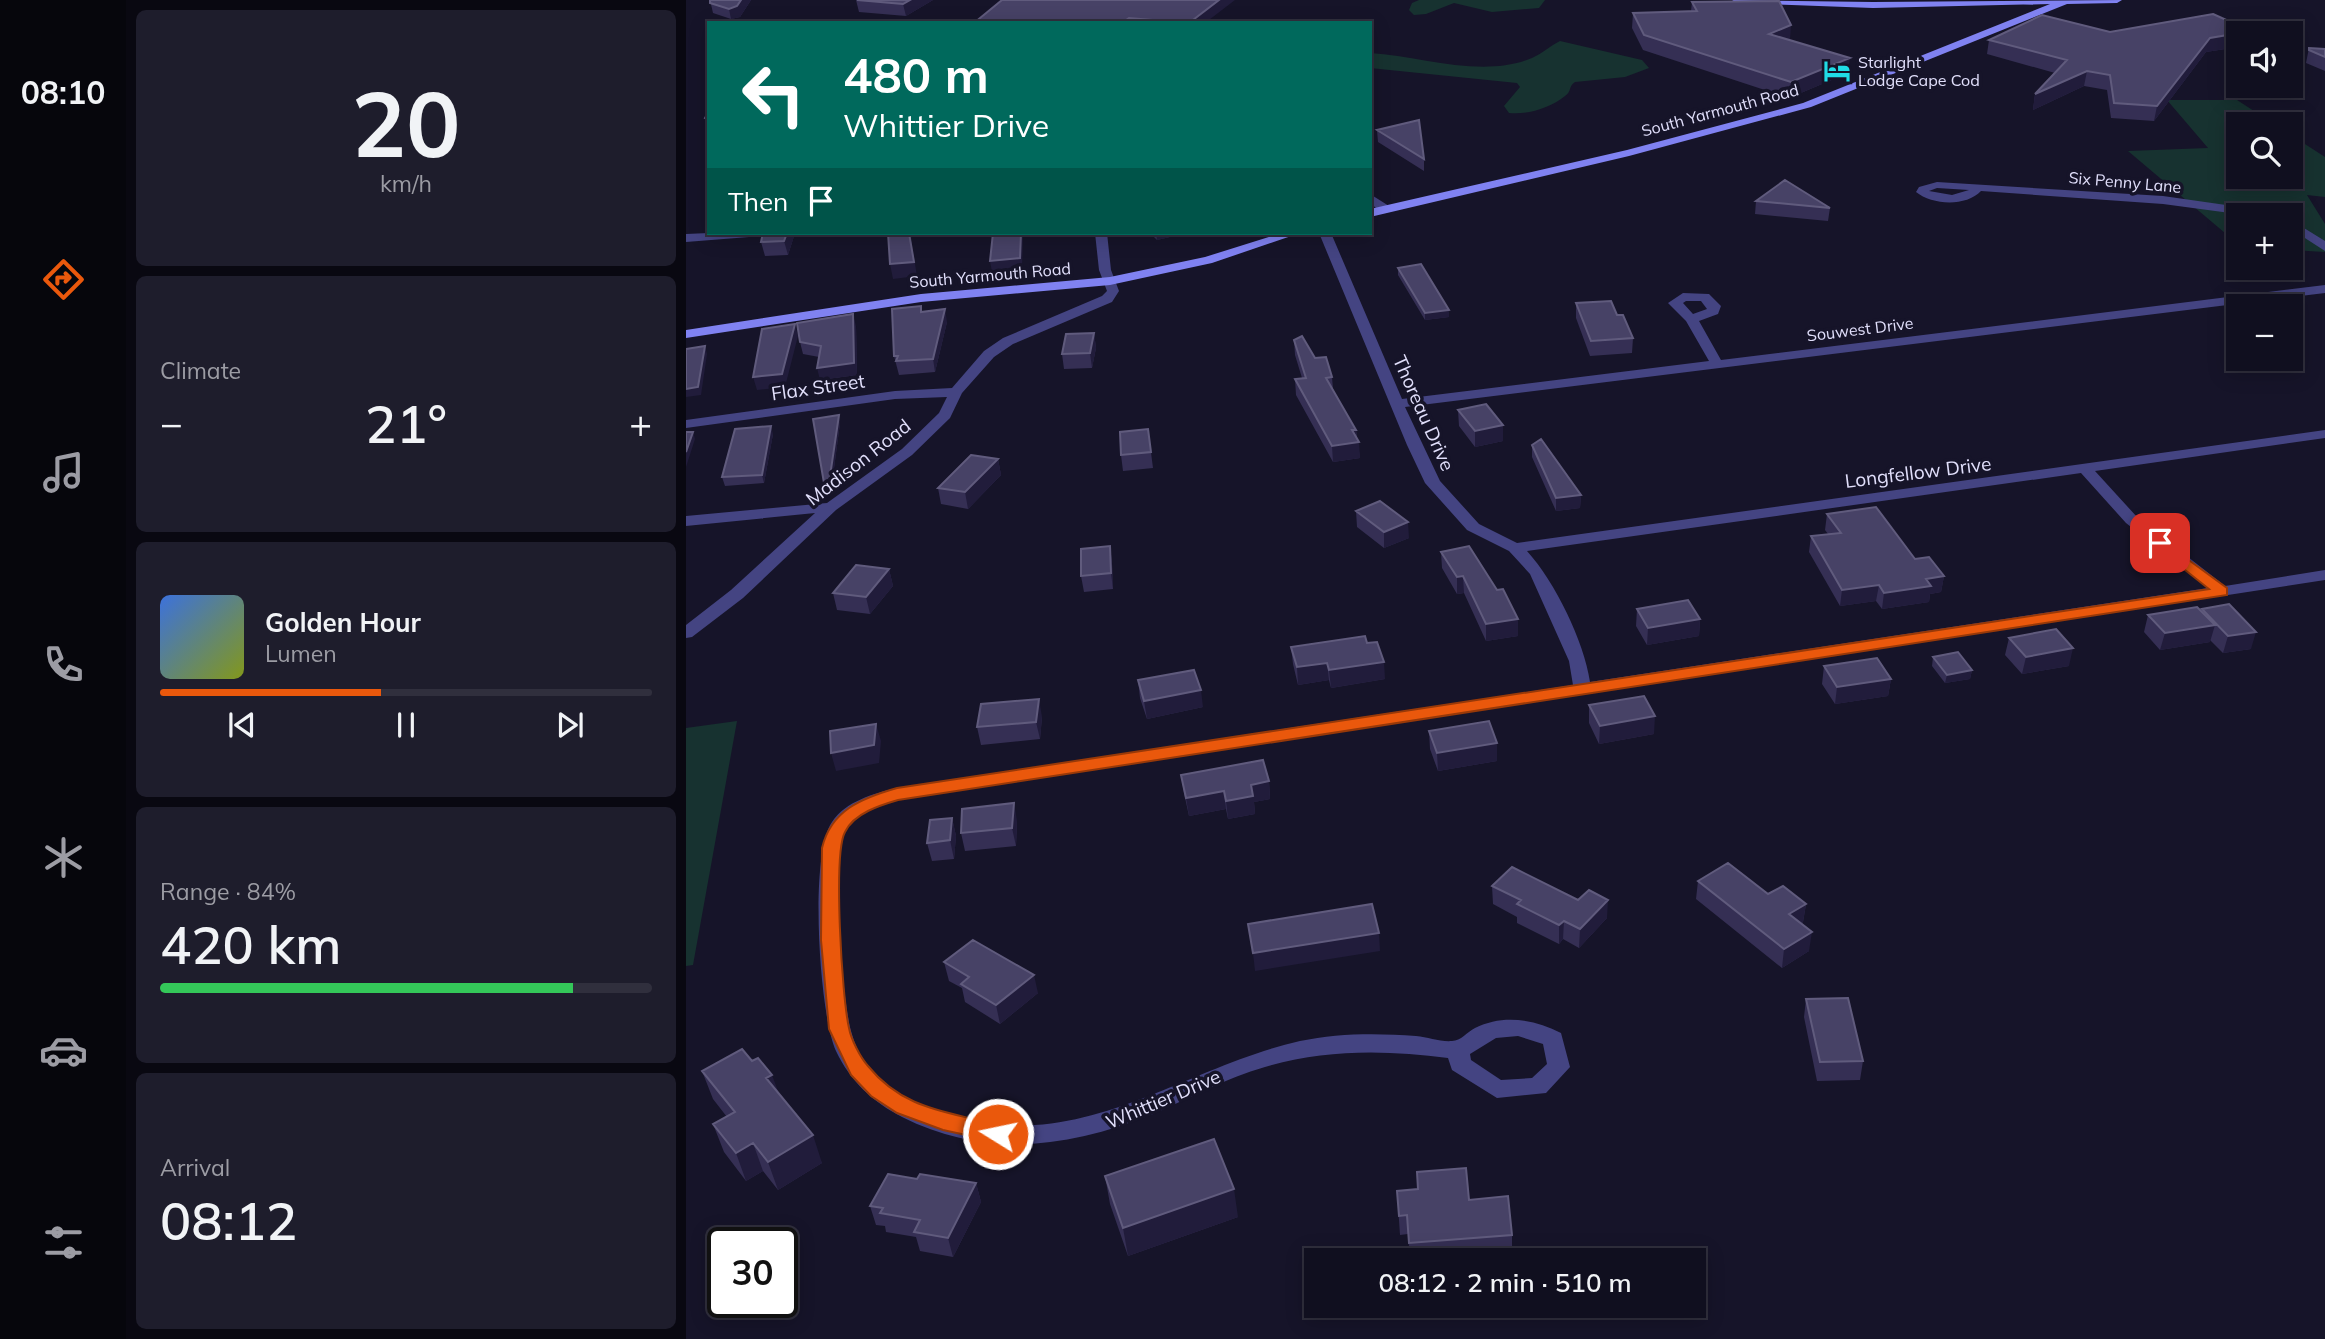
<!DOCTYPE html>
<html lang="en">
<head>
<meta charset="utf-8">
<style>
	:root { --surface:#100f1f; --page:#1e1d2c; --text:#f1f3f6; --muted:#9c9ca4; --line:#302f3d; --accent:#ea580c }
	body { margin:0; font-family:Mulish,sans-serif; background:var(--page); color:var(--text); height:100vh; display:flex; flex-direction:column; font-size:26px; white-space:nowrap }
	* { box-sizing:border-box; margin:0 }
	p { font-size:23px; color:var(--muted) }
	.icon { flex:none; width:38px; height:38px; fill:none; stroke:currentColor; stroke-width:2; stroke-linecap:round; stroke-linejoin:round }
	.map { position:relative; flex:1; overflow:hidden }
	.panel { display:flex; flex-direction:column; gap:10px; padding:10px; background:#090811; width:560px }
	.panel>* { flex:none }
	.hud { position:absolute; left:21px; top:21px; width:665px; height:214px; border-radius:0px; box-shadow:0 4px 18px #0003,0 0 0 2px var(--line); background:#00695c; color:#fff; overflow:hidden }
	.fabs { position:absolute; left:1540px; top:21px; display:grid; gap:14px }
	.fabs a { display:grid; place-items:center; width:77px; height:77px; border-radius:0px; background:var(--surface); box-shadow:0 4px 18px #0003,0 0 0 2px var(--line); font-size:35px }
	.speed { position:absolute; left:21px; top:1227px; display:flex; gap:14px; font-size:35px; font-weight:700; text-align:center }
	.speed>* { display:grid; place-content:center; width:91px; height:91px; border-radius:50%; background:var(--surface); box-shadow:0 4px 18px #0003,0 0 0 2px var(--line); line-height:1 }
	.speed .limit { border:4px solid #111; border-radius:10px; background:#fff; color:#111 }
	.pin { position:absolute; display:grid; place-items:center; width:60px; height:60px; color:#fff; margin:-30px; border-radius:14px; box-shadow:0 4px 10px #0006 }
	.me { position:absolute; width:77px; margin:-38px; rotate:280deg; stroke-linejoin:round; filter:drop-shadow(0 0 5px #0008) }
	.turn { display:flex; align-items:center; gap:24px; height:147px; padding:0 21px; font-size:32px }
	.turn .icon { width:91px; height:91px; stroke-width:2.5 }
	.turn b { display:block; font-size:49px; line-height:60px }
	.then { display:flex; align-items:center; height:66px; padding:0 21px; background:#0003; gap:14px; font-size:26px }
	.big { font-size:52px; font-weight:600; line-height:1.1 }
	.panel .card { flex:1; display:flex; flex-direction:column; justify-content:center; gap:10px; min-width:0; padding:0 24px; border-radius:10px; background:var(--page) }
	.panel .dial { align-items:center; gap:0 }
	.dial b { font-size:91px; line-height:1 }
	.song { display:flex; align-items:center; gap:21px }
	.cover { width:84px; height:84px; border-radius:10px; background:linear-gradient(135deg,hsl(220 70% 55%),hsl(70 70% 35%)) }
	.played { height:7px; border-radius:4px; background:linear-gradient(90deg,var(--accent) 45%,var(--line) 45%) }
	.keys { display:flex; justify-content:space-around; direction:ltr }
	.heat { display:flex; justify-content:space-between; align-items:center; font-size:38px; direction:ltr }
	.charge { height:10px; border-radius:5px; background:linear-gradient(90deg,#34c759 84%,var(--line) 0) }
	.trip { position:absolute; left:618px; top:1248px; width:402px; height:70px; border-radius:0px; background:var(--surface); box-shadow:0 4px 18px #0003,0 0 0 2px var(--line); font-weight:600; line-height:70px; text-align:center }
	main { display:flex; flex:1; min-height:0 }
	.dock { display:flex; flex-direction:column; width:126px; justify-content:space-around; align-items:center; background:#06060c; color:var(--muted) }
	.dock .icon { width:49px; height:49px }
	.dock .current { color:var(--accent) }
	.dock b { font-size:32px; color:var(--text) }
	.map>svg:first-child { display:block }
	.green { fill:#173230 }
	.lines { fill:none; stroke-linecap:round; stroke-linejoin:round }
	.minor { fill:#444482; fill-rule:evenodd }
	.secondary { fill:#8082f1; fill-rule:evenodd }
	.wall { fill:#352f54 }
	.shaded-wall { fill:#211c3b }
	.building { fill:#474266; stroke:#605b7d; stroke-width:2 }
	.route { fill:#ea580c; stroke:#983908; stroke-width:2 }
	.labels { text-anchor:middle; stroke-width:7; stroke-linejoin:round; paint-order:stroke }
	.far-poi-label { font-size:16px; fill:#e1dffb; stroke:#161429; text-anchor:start }
	.far-street-label { font-size:16px; fill:#e1dffb; stroke:#161429 }
	.street-label { font-size:19px; fill:#e1dffb; stroke:#161429 }
</style>
</head>
<body>
<main>
<nav class="dock">
<b>08:10</b>
<svg class="icon current" aria-label="directions" viewBox="0 0 24 24"><path d="M12 3l9 9-9 9-9-9zM9 14v-3h6M13 9l2 2-2 2"/></svg>
<svg class="icon" aria-label="music" viewBox="0 0 24 24"><path d="M9 18V5l10-2v13"/><circle cx="6" cy="18" r="3"/><circle cx="16" cy="16" r="3"/></svg>
<svg class="icon" aria-label="phone" viewBox="0 0 24 24"><path d="M5 4h4l2 5-3 2q2 4 5 5l2-3 5 2v4C11 20 4 13 5 4z"/></svg>
<svg class="icon" aria-label="climate" viewBox="0 0 24 24"><path d="M12 3v18M4 7l16 10M4 17L20 7"/></svg>
<svg class="icon" aria-label="car" viewBox="0 0 24 24"><path d="M5 17H2v-5l4-1 3-4h7l3 4 3 1v5h-3M9 17h6M6 11h13"/><circle cx="7" cy="17" r="2"/><circle cx="17" cy="17" r="2"/></svg>
<svg class="icon" aria-label="filters" viewBox="0 0 24 24"><path d="M4 7h16M4 17h16"/><circle cx="9" cy="7" r="2"/><circle cx="15" cy="17" r="2"/></svg>
</nav>
<section class="panel">
<div class="card dial"><b>20</b><p>km/h</p></div>
<div class="card"><p>Climate</p>
<div class="heat"><a>−</a><b class="big">21°</b><a>+</a></div>
</div>
<div class="card">
<div class="song"><i class="cover"></i><div><b>Golden Hour</b><p>Lumen</p></div></div>
<div class="played"></div>
<div class="keys"><svg class="icon" aria-label="previous" viewBox="0 0 24 24"><path d="M18 5L8 12l10 7zM5 5v14"/></svg><svg class="icon" aria-label="pause" viewBox="0 0 24 24"><path d="M8 5v14M16 5v14"/></svg><svg class="icon" aria-label="next" viewBox="0 0 24 24"><path d="M6 5l10 7-10 7zM19 5v14"/></svg></div>
</div>
<div class="card"><p>Range · 84%</p><b class="big">420 km</b><div class="charge"></div></div>
<div class="card"><p>Arrival</p><b class="big">08:12</b></div>
</section>
<div class="map">
<svg width="1639" height="1339" viewBox="0 0 1639 1339">
	<rect width="100%" height="100%" fill="#161429"/>
	<path class="green" d="M733,0h126l-6,8 -47,4 -38,-9 -28,11 -12,1 -5,-5 3,-7z
		M874,41l82,19 7,8 -24,9 -50,5c-7,5 -3,9 -10,14 -15,12 -37,19 -56,17l-5,-7 16,-19 -3,-4 -147,-15v-15c52,3 112,26 162,5 11,-5 18,-12 28,-17z
		M1481,100h70l37,24h-36v53h53v-42l34,22v40l-18,-2 18,29v28l-34,-2v-35h-53v29l-110,-93 80,-3z
		M51,721l-44,244 -7,1v-238z"/>
	<g class="lines">
		<path class="minor" d="M1251,182l226,14 105,15 6,4h-29l-82,-11 -182,-13c-15,16 -49,14 -65,1l3,-5zM1251,188l32,2 -17,5 -23,-4z
			M684,194l19,12v6h-8l-11,-9z
			M1605,220l34,21v10l-34,-22z
			M23,233h46l-6,4 -63,5v-8z
			M409,233h12l4,37 8,21 -7,11 -99,42 -19,13 -32,36 -12,25 -38,37 -76,55 -93,88 -51,39 -6,1v-13l45,-35 84,-77 -129,13v-10l141,-13 75,-54 37,-36 8,-16 -52,2 -209,29v-8l209,-29 57,-3 32,-37 19,-13 99,-42 5,-5 -8,-21z
			M633,233h12l71,166 307,-38 -23,-40 -18,-18 15,-10 26,1 12,12 -3,8 -19,7 22,39 604,-75v8l-920,114 35,74 39,43 38,19 808,-113v8l-230,33 42,46 88,69 100,-16v10l-1427,220c-17,6 -45,13 -53,32 -13,29 -3,166 6,199 3,11 7,21 13,29 26,36 71,55 113,62 119,21 212,-56 323,-81 37,-8 78,-8 116,-5 12,1 24,6 36,5 9,0 15,-9 23,-13 28,-14 58,-9 86,5l9,34 -24,26 -49,5 -45,-28 -4,-12c-62,-8 -122,-9 -183,9 -39,11 -75,31 -112,47 -84,34 -167,45 -251,3 -29,-15 -52,-36 -66,-66 -17,-37 -27,-197 -4,-229 14,-21 41,-28 64,-34l677,-103 -4,-24 -39,-87 -21,-23 -42,-21 -42,-47 -18,-38zM1000,301h15l6,8 -14,5 -10,-11zM1395,473l45,50 82,65 -618,94c-6,-41 -35,-100 -63,-131zM832,1036l25,8 4,20 -15,14 -31,2 -30,-20 -1,-6 26,-16z"/>
		<path class="secondary" d="M1046,0l141,2 249,-2 -5,3 -50,1 -256,103 -182,49 -259,61v-8l257,-59 176,-47 247,-99 -177,4 -136,-5z
			M596,233h18l-88,30 -102,22 -189,17 -235,36v-8l235,-36 189,-17 95,-20z"/>
	</g>
	<path class="wall" d="M24,0h41l-11,17 -9,2 -18,-6z
		M170,0h77l-27,16 -47,-4z
		M316,0l203,23h-231z
		M1006,2l98,38 58,33 -59,25 -146,-48 -11,-22 1,-15 58,-2z
		M1565,31l-1,2h-12v14l-32,5 -52,69 -43,-3 -4,-28 -23,-4 -51,24 2,-16 20,-21 -68,-19 2,-14 121,-8z
		M1623,48l16,1v22l-19,-8z
		M23,111v20l-4,-13z
		M691,130l47,29v12l-46,-29z
		M1070,201l74,7 -2,13 -73,-7z
		M109,233l-7,22 -23,1 -4,-14z
		M464,233h37l-30,7z
		M712,268l51,42v7l-24,3 -27,-45z
		M890,303l41,12 16,23 -1,15 -42,3 -14,-38z
		M236,311l25,11 -12,50 -36,3 -5,-19z
		M170,326l1,49 -37,5 -1,-23 -16,-3 -3,-12z
		M408,333l2,15 -4,20 -28,1 -2,-15z
		M608,340l21,18 17,19 1,12 23,41 4,28 -27,4 -37,-67 -1,-16 7,-1 -7,-23z
		M772,410l45,31 -28,6 -16,-21z
		M154,423l-9,68h-5l-2,-8z
		M462,429l5,39 -30,3 -2,-16z
		M87,434l-9,49 -39,3 -3,-9z
		M846,445l49,50 -1,13 -24,3 -24,-54z
		M312,459l3,16 -33,34 -27,-5 -3,-16z
		M670,511l53,27 -25,10 -27,-21z
		M1141,514l88,45 29,17 -3,16 -11,2 -1,8 -47,7 -6,-8 -36,5 -31,-54 2,-16 17,-2 -3,-4z
		M424,546l2,17 1,26 -29,3 -3,-16z
		M755,552l77,84 -32,5 -22,-48 -7,1 -15,-26z
		M203,569l4,17 -23,28 -33,-4 -4,-17z
		M951,609l63,10 -1,17 -52,9 -11,-19z
		M1516,609l49,40 -28,4 -13,-13v2l-50,8 -16,-18 4,-17 53,-3z
		M1323,638l60,28 -47,8 -17,-19z
		M681,643l18,36 -54,9 -2,-8 -31,5 -5,-21 -2,-17z
		M1247,657l39,13 -2,9 -25,4 -13,-17z
		M1138,666l67,13 -3,17 -53,8 -13,-20z
		M452,680l65,27 -56,12 -7,-21z
		M903,705l65,29 -55,10 -10,-21z
		M356,717l-2,22 -59,6 -4,-18z
		M743,731l68,30 -59,10 -8,-22z
		M495,775l88,6 1,18 -16,3 1,12 -27,5 -2,-10 -37,7 -5,-23z
		M266,818l4,18 -2,23 -22,2 -5,-18z
		M331,821l-1,25 -51,5 -4,-18z
		M1012,881l70,13 38,10 -3,18 -2,2 8,27 -27,17 -86,-69z
		M806,886l115,32 -28,30 -16,-9 -4,5 -42,-21v-6l-24,-13z
		M258,962l94,31 -38,31 -35,-22 -3,-14 -13,-7z
		M1120,999l57,62 -3,19 -43,1 -13,-64z
		M16,1071l77,22 43,70 -44,27 -15,-19 -17,10 -22,-29 -11,-28 14,-7 -14,-18z
		M419,1176l133,41 -110,39 -18,-52z
		M231,1179l59,4 5,19 -28,55 -33,-6 -4,-14 -30,-5 -1,-6 -9,-1 -6,-19z
		M711,1191l72,9 43,35v19l-80,6h-22l-2,-26 -8,1z"/>
	<path class="shaded-wall" d="M55,0h10l-11,17 -9,2 -2,-10z
		M224,0h23l-27,16 -3,-12z
		M533,0h16l-30,23h-16z
		M1105,25l-1,15 -21,-6z
		M1565,31l-1,2h-12v14l-32,5 -52,69 3,-15 53,-68z
		M1164,58l-2,15 -59,25 2,-16z
		M1401,71l-3,15 -51,24 2,-16z
		M101,233h8l-7,22 -4,-14z
		M223,233h3l-1,7 6,36 -24,3 -3,-15z
		M335,233h2l-1,36 -30,3 -2,-11z
		M470,233h31l-30,7z
		M259,309l2,13 -12,50 -2,-13z
		M763,310v7l-24,3v-7z
		M167,314l3,12 1,49 -37,5 -3,-12z
		M109,324l3,12 -13,51 -28,3 -4,-13z
		M408,333l2,15 -4,20 -2,-15z
		M19,346l2,8 -6,41 -15,2v-8z
		M153,415l1,8 -9,68 -2,-8z
		M817,425v16l-28,6v-16z
		M85,426l2,8 -9,49 -2,-8z
		M666,430h4l1,12h2l1,16 -27,4 -1,-16z
		M7,432l2,7 -9,28v-15z
		M312,459l3,16 -33,34 -3,-17z
		M895,495l-1,13 -24,3v-13z
		M722,522l1,16 -25,10v-16z
		M424,546l2,17 1,26 -2,-16z
		M203,569l4,17 -23,28 -4,-17z
		M777,576l1,17 -7,1v-17z
		M1258,576l-3,16 -11,2 -1,8 -47,7 2,-16 42,-14z
		M1193,585l-3,16 -36,5 2,-16z
		M832,619v17l-32,5v-17z
		M1014,619l-1,17 -52,9 1,-17z
		M1529,625l-5,17 -50,8 5,-17z
		M1570,632l-5,17 -28,4 5,-17z
		M1387,648l-4,18 -47,8 4,-17z
		M698,662l1,17 -54,9 -2,-18z
		M641,663l2,17 -31,5 -1,-18z
		M1286,670l-2,9 -25,4 2,-8z
		M1205,679l-3,17 -53,8 2,-17z
		M515,690l2,17 -56,12 -3,-18z
		M353,699l3,18 -2,22 -4,-17z
		M969,716l-1,18 -55,10 1,-18z
		M190,724l5,17 -2,22 -43,8 -5,-18z
		M811,743v18l-59,10 -1,-18z
		M583,781l1,18 -16,3 1,12 -27,5 -2,-18 25,-16z
		M538,791l2,18 -37,7 -3,-18z
		M328,803l3,18 -1,25 -4,-18z
		M266,818l4,18 -2,23 -4,-19z
		M922,900l-1,18 -28,30 1,-19z
		M1120,904l-3,18 -16,11 2,-19z
		M878,921l-1,18 -4,5v-19z
		M1126,932l-3,19 -27,17 2,-19z
		M693,933l1,18 -125,20 -2,-18z
		M348,975l4,18 -38,31 -4,-19z
		M86,1075l10,27 -16,-24z
		M127,1135l9,28 -44,27 -10,-28z
		M67,1143l10,28 -17,10 -10,-28z
		M290,1183l5,19 -28,55 -5,-19z
		M548,1189l4,28 -110,39 -5,-28z"/>
	<path class="building" d="M24,0h31l-4,6 -8,3 -19,-6z
		M171,0h53l-7,4z
		M316,0h217l-30,23 -60,-5 -7,5h-148z
		M1093,1l12,24 -22,9 81,24 -59,24 -147,-47 -11,-22 64,-2 -5,-9z
		M1527,14l38,17 -41,7 -53,68 -43,-3 -4,-28 -23,-4 -52,23 32,-34 -78,-20 53,-25 68,17z
		M1623,48l16,1v8l-16,-7z
		M23,111v9l-4,-2z
		M733,120l5,39 -47,-29z
		M1099,180l45,28 -74,-7z
		M77,233h24l-3,8 -23,1z
		M202,233h21l5,29 -24,2z
		M307,233h28l-1,25 -30,3z
		M735,264l28,46 -24,3 -27,-45z
		M925,301l6,14h6l10,23 -42,3 -15,-38z
		M235,306v6l24,-3 -12,50 -37,2 2,-5h-4l-2,-47z
		M167,314l1,49 -37,5 4,-22 -21,-4 -3,-19z
		M109,324l-13,50 -29,3 9,-48z
		M408,333l-4,20 -28,1 4,-20z
		M616,336l13,22 11,-1 6,20 -6,1 30,52h-4l7,12 -27,4 -37,-67 11,-1 -12,-38z
		M19,346l-7,41 -12,2v-40z
		M800,404l17,21 -28,6 -17,-21z
		M153,415l-10,68h-5l-11,-64z
		M85,426l-9,49 -40,2 13,-48z
		M462,429l3,23 -30,3 -1,-23z
		M0,432h7l-7,20z
		M855,439l40,56 -25,3 -24,-53z
		M285,455l27,4 -33,33 -27,-4z
		M694,501l28,21 -24,10 -28,-21z
		M1190,507l39,52 14,-2 15,19 -18,3 5,7 -47,7 -5,-8 -37,5 -31,-54 30,-3 -14,-19z
		M424,546l1,27 -30,3v-27z
		M783,546l28,44 6,-1 15,30 -32,5 -23,-48 -6,1 -16,-25z
		M170,565l33,4 -23,28 -33,-4z
		M1002,600l12,19 -52,9 -11,-19z
		M1543,604l27,28 -28,4 -26,-27z
		M1511,607l18,18 -50,8 -17,-18z
		M1370,629l17,19 -47,9 -17,-19z
		M679,636l2,7 10,-1 7,20 -55,8 -2,-7 -30,4 -6,-20z
		M1272,652l14,18 -25,5 -14,-18z
		M1191,658l14,21 -54,8 -13,-21z
		M508,670l7,20 -57,11 -6,-21z
		M958,696l11,20 -55,10 -11,-21z
		M353,699l-3,23 -59,5 4,-23z
		M803,721l8,22 -60,10 -8,-22z
		M190,724l-2,21 -43,8 -1,-22z
		M577,760l6,21 -18,4 2,11 -27,5 -2,-10 -38,7 -5,-23z
		M328,803l-2,25 -51,5 1,-24z
		M266,818l-2,22 -23,3 3,-23z
		M1042,863l40,31 15,-8 23,18 -17,10 23,18 -28,17 -86,-68z
		M826,867l66,33 11,-10 19,10 -28,29 -16,-8 -5,4 -42,-21 4,-4 -29,-14z
		M686,904l7,29 -126,20 -5,-29z
		M287,940l61,35 -38,30 -35,-21 8,-7 -25,-15z
		M1162,998l15,63 -43,1 -14,-63z
		M56,1049l10,12 6,-3 14,17 -6,3 47,57 -45,27 -15,-19 -17,10 -23,-29 22,-12 -33,-41z
		M528,1139l20,50 -111,39 -18,-52z
		M780,1168l3,32 39,-4 4,39 -103,8 -2,-28 -8,1 -2,-25 21,-2 -1,-17z
		M202,1174l29,5 3,-5 56,9 -28,55 -34,-6 6,-12 -40,-7 3,-5 -13,-2z"/>
	<path class="route" d="M1474,539l67,49v7l-1329,205c-17,5 -44,13 -53,32 -12,22 -3,167 4,196 2,11 11,29 19,38 38,47 86,45 138,62l3,6 -3,6 -8,2 -55,-12 -46,-17 -26,-17 -20,-21 -22,-46 -8,-89 1,-92c9,-38 40,-50 75,-60l1312,-199 -54,-43v-6z"/>
	<defs>
		<g id="hotel-bare" transform="scale(2.1)"><path d="M-6-4.5h1.5V1H6V5H4.5V3h-9V5H-6ZM-4 0a1.8 1.8 0 1 1 3.6 0ZM.5 0V-2.5h3Q6-2.5 6 0Z" fill="#20dce6" stroke="#161429" stroke-width="2.5" paint-order="stroke"/></g>
	</defs>
	<g fill-rule="evenodd">
		<use href="#hotel-bare" x="1151" y="71"/>
	</g>
	<g class="labels">
		<g class="far-poi-label">
			<text x="1172" y="68">Starlight<tspan x="1172" dy="18">Lodge Cape Cod</tspan></text>
		</g>
		<g class="far-street-label">
			<text transform="translate(1034 110) rotate(-15)" y="6">South Yarmouth Road</text>
			<text transform="translate(1439 182) rotate(5)" y="6">Six Penny Lane</text>
			<text transform="translate(304 275) rotate(-5)" y="6">South Yarmouth Road</text>
			<text transform="translate(1174 329) rotate(-7)" y="6">Souwest Drive</text>
		</g>
		<g class="street-label">
			<text transform="translate(132 387) rotate(-8)" y="7">Flax Street</text>
			<text transform="translate(738 413) rotate(66)" y="7">Thoreau Drive</text>
			<text transform="translate(172 462) rotate(-38)" y="7">Madison Road</text>
			<text transform="translate(1232 472) rotate(-7)" y="7">Longfellow Drive</text>
			<text transform="translate(477 1099) rotate(-23)" y="7">Whittier Drive</text>
		</g>
	</g>
</svg>
<div class="fabs">
<a><svg class="icon" aria-label="sound" viewBox="0 0 24 24"><path d="M4 9h4l5-4v14l-5-4H4zM17 9q2 3 0 6"/></svg></a>
<a><svg class="icon" aria-label="search" viewBox="0 0 24 24"><circle cx="10" cy="10" r="6"/><path d="M15 15l6 6"/></svg></a>
<a>+</a>
<a>−</a>
</div>
<div class="speed"><div class="limit">30</div></div>
<div class="pin" style="left:1474px;top:543px;background:#d93025"><svg class="icon" aria-label="arrive" viewBox="0 0 24 24"><path d="M6 21V4h12l-3 4 3 4H6"/></svg></div>
<svg class="me" style="left:312px;top:1134px" viewBox="-20 -20 40 40"><circle r="17" fill="#ea580c" stroke="#fff" stroke-width="3"/><path d="M0-11L8 9 0 5-8 9z" fill="#fff"/></svg>
<div class="trip">08:12 · 2 min · 510 m</div>
<div class="hud">
<div class="turn"><svg class="icon" aria-label="left" viewBox="0 0 24 24"><path d="M17 20v-9H6M10 6l-5 5 5 5"/></svg><div><b>480 m</b>Whittier Drive</div></div>
<div class="then">Then<svg class="icon" aria-label="arrive" viewBox="0 0 24 24"><path d="M6 21V4h12l-3 4 3 4H6"/></svg></div>
</div>
</div>
</main>
</body>
</html>
